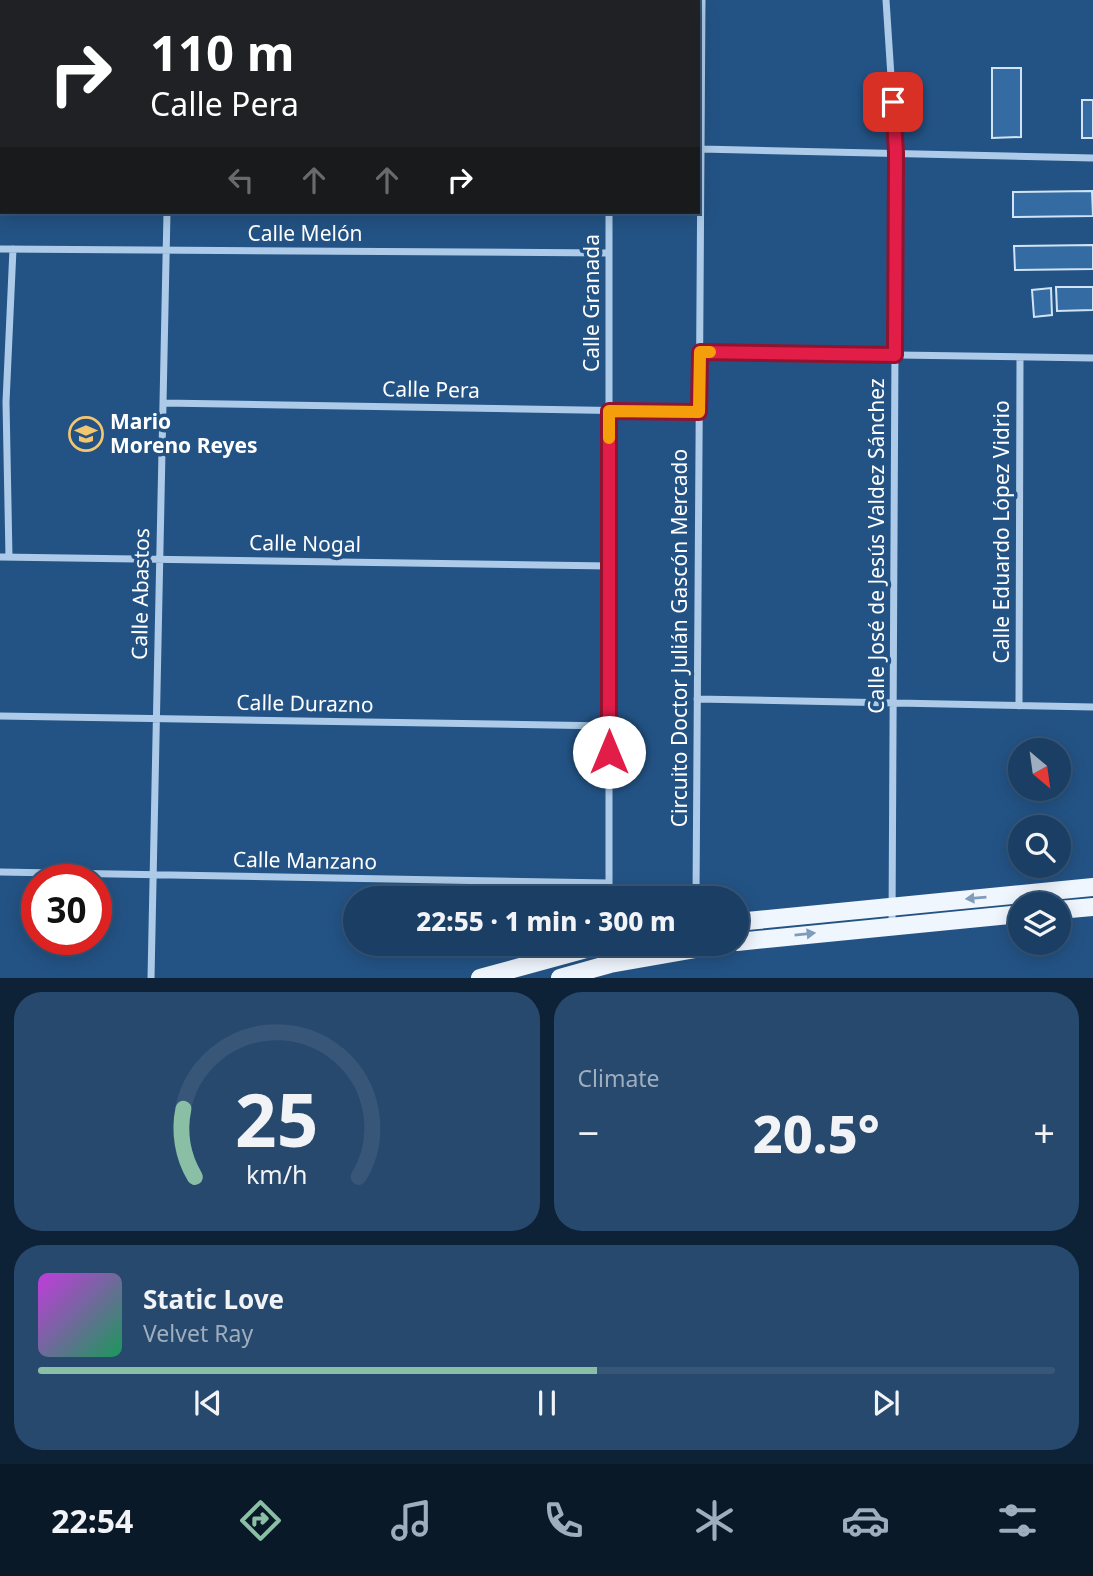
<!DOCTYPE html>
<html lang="en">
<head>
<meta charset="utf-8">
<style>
	:root { --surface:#1a3e64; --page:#27496d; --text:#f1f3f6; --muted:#9faebf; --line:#385778; --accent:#8abfa5 }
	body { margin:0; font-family:"Noto Sans",sans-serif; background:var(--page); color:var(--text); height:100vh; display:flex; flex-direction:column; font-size:26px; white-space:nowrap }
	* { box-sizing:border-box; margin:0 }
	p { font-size:23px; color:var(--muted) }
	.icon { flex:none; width:38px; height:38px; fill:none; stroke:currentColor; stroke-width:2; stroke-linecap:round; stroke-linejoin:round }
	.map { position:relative; height:978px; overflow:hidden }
	.sheet { display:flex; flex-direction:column; gap:14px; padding:14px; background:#0e2237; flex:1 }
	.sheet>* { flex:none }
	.guide { position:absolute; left:0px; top:0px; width:700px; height:214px; box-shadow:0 4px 18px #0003,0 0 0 2px var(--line); background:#202124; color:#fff; overflow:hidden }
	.needle { width:46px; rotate:151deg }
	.controls { position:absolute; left:1008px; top:738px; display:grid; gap:14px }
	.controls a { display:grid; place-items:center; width:63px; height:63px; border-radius:50%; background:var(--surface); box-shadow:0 4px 18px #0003,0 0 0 2px var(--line); font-size:35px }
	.speed { position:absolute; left:21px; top:864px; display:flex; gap:14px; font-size:35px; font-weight:700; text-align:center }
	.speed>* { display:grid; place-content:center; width:91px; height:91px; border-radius:50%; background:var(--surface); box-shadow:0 4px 18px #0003,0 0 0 2px var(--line); line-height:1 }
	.speed .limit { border:10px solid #d22; background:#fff; color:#111 }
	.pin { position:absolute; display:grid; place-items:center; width:60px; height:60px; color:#fff; margin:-30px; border-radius:14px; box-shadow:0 4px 10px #0006 }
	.me { position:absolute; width:77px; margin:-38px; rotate:0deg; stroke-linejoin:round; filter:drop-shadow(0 0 5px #0008) }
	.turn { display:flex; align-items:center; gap:24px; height:147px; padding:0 35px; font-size:32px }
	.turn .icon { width:91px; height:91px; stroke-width:2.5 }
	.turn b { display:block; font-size:49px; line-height:60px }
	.lanes { display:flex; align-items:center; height:66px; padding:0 35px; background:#0003; justify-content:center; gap:35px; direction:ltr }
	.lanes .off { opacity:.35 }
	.big { font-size:52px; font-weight:800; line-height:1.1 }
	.sheet .tile { flex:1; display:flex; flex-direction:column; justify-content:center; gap:10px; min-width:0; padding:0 24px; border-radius:28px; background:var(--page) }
	.sheet .dial { align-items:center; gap:0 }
	.dial svg { height:182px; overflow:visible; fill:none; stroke:var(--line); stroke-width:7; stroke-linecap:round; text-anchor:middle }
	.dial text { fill:var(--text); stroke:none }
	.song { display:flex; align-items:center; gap:21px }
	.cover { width:84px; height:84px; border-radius:10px; background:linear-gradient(135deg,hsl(290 70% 55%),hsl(150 70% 35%)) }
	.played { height:7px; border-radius:4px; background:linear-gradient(90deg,var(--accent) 55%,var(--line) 55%) }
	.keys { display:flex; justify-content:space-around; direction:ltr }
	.heat { display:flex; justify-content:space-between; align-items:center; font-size:38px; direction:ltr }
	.sheet .tiles { flex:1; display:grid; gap:14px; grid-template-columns:1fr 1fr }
	.tile:last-child { grid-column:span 2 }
	.trip { position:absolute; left:343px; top:886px; width:406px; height:70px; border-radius:35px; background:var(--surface); box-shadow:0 4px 18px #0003,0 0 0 2px var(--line); font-weight:800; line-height:70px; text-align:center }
	.tabs { display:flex; height:112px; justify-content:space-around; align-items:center; background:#0a1928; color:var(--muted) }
	.tabs .icon { width:49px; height:49px }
	.tabs .active { color:var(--accent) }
	.tabs b { font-size:32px; color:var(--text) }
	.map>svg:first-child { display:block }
	.building { fill:#346ba2; stroke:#d1e4f6; stroke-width:2 }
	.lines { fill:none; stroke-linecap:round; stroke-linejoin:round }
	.minor { stroke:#adcbe8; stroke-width:7 }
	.primary { stroke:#f0f6fe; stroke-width:18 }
	.oneway { fill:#7f9cbb }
	.route-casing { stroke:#92132f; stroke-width:18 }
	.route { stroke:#e11d48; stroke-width:12 }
	.slow { stroke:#f59e0b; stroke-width:12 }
	.labels { text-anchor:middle; stroke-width:7; stroke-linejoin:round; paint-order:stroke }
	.street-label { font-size:21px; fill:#fff; stroke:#235385 }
	.poi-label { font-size:21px; font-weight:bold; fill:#fff; stroke:#235385; text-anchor:start }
</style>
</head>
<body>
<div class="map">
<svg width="1093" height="978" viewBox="0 0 1093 978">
	<rect width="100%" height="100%" fill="#235385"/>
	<path class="building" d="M992,68h29v69l-29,1z
		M1082,100h11v38h-11z
		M1092,191l1,25 -80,1v-25z
		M1093,245v24l-78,1 -1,-24z
		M1056,287h37v23l-36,1z
		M1051,288l1,27 -18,2 -2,-27z"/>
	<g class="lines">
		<path class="minor" d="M609,0v2
			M886,0l10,153 -4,772
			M172,2v-2
			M0,85h2
			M701,149l392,9
			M609,212v686
			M0,249l609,4
			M700,352l393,6
			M163,403l536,9
			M0,557l609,9
			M9,557l-3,-155 7,-153
			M697,699l396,8
			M1019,706l1,-348
			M0,716l609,10
			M0,872l609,11
			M696,898l6,-898
			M151,978l16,-766"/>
		<path class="primary" d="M1059,910l34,-3
			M737,922l356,-35
			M737,942l283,-28
			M480,978l128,-35
			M560,978l50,-14 120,-21"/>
	</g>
	<defs><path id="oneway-solid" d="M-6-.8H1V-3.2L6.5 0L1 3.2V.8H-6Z" transform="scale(1.75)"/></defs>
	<g class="oneway">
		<use href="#oneway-solid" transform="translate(976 898) rotate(175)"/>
		<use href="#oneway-solid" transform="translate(805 934) rotate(-6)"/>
	</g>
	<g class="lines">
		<g class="route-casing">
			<path id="route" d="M609,752v-341l90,1 1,-60 195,3 1,-202 -3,-51"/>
		</g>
		<use href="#route" class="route"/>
		<path class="slow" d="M609,438v-27l90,1 1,-60h10"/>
	</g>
	<defs>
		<g id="school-ring" transform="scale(1.75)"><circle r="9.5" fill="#235385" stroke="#f3c670" stroke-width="1.5"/><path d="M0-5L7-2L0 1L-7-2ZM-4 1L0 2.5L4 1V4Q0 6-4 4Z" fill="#f3c670"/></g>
	</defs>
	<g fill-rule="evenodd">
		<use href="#school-ring" x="86" y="434"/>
	</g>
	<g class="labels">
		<g class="street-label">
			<text x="305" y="241">Calle Melón</text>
			<text transform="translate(592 303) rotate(-90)" y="7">Calle Granada</text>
			<text transform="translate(431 390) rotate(1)" y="7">Calle Pera</text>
			<text transform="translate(1002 532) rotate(-90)" y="7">Calle Eduardo López Vidrio</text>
			<text transform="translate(305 544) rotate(1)" y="7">Calle Nogal</text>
			<text transform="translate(877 546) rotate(-90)" y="7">Calle José de Jesús Valdez Sánchez</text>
			<text transform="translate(141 594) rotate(-89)" y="7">Calle Abastos</text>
			<text transform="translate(680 638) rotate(-90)" y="7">Circuito Doctor Julián Gascón Mercado</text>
			<text transform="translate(305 704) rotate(1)" y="7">Calle Durazno</text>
			<text transform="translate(305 861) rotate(1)" y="7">Calle Manzano</text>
		</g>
		<g class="poi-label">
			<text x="110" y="429">Mario<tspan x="110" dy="24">Moreno Reyes</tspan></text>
		</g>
	</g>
</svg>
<div class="controls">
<a><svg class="needle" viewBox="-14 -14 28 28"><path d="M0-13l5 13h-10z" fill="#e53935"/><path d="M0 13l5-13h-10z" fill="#9faebf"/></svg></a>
<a><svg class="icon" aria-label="search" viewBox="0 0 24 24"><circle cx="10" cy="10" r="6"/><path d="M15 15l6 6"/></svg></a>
<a><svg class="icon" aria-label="layers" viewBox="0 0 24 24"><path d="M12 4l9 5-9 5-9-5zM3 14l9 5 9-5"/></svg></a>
</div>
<div class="speed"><div class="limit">30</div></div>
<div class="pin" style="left:893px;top:102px;background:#d93025"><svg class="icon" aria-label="arrive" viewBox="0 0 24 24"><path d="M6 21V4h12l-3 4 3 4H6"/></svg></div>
<svg class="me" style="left:609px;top:752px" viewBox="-20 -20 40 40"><circle r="19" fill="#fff"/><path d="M0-13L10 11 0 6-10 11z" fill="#e11d48"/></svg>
<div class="trip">22:55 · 1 min · 300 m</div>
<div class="guide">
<div class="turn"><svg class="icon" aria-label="right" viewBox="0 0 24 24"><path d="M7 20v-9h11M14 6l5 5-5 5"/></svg><div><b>110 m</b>Calle Pera</div></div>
<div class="lanes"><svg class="icon off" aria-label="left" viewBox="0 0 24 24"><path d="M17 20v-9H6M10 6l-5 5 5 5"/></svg><svg class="icon off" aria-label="ahead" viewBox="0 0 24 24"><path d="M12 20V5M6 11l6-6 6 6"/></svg><svg class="icon off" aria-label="ahead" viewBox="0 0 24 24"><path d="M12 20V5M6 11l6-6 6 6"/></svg><svg class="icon" aria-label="right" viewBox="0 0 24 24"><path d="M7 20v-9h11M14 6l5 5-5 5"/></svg></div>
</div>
</div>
<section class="sheet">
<div class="tiles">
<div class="tile dial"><svg viewBox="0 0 100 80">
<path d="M14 69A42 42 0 1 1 86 69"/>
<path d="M14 69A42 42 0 0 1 9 39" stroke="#8abfa5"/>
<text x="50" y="56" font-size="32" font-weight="700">25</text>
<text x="50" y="72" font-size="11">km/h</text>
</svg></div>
<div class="tile"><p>Climate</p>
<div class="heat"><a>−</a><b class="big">20.5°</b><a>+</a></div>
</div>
<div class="tile">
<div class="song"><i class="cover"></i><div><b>Static Love</b><p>Velvet Ray</p></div></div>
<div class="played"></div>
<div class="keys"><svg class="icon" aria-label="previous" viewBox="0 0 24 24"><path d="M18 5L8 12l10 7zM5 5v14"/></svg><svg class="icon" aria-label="pause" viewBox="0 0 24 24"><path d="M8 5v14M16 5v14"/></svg><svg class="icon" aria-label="next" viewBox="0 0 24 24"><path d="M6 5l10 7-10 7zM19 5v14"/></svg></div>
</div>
</div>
</section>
<nav class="tabs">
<b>22:54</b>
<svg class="icon active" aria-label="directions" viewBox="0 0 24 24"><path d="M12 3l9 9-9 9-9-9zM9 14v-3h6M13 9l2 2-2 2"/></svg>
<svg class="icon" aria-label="music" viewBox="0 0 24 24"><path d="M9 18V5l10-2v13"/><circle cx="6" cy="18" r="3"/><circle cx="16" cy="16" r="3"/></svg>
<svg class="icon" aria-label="phone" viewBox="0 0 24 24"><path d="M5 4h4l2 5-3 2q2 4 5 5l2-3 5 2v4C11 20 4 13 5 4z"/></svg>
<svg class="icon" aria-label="climate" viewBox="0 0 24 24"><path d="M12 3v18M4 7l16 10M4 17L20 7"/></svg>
<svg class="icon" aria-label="car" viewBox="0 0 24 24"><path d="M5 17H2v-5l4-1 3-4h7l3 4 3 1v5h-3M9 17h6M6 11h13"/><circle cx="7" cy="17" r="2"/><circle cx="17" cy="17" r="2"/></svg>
<svg class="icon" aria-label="filters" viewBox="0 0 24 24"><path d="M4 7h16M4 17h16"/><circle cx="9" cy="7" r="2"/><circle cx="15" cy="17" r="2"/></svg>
</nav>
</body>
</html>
